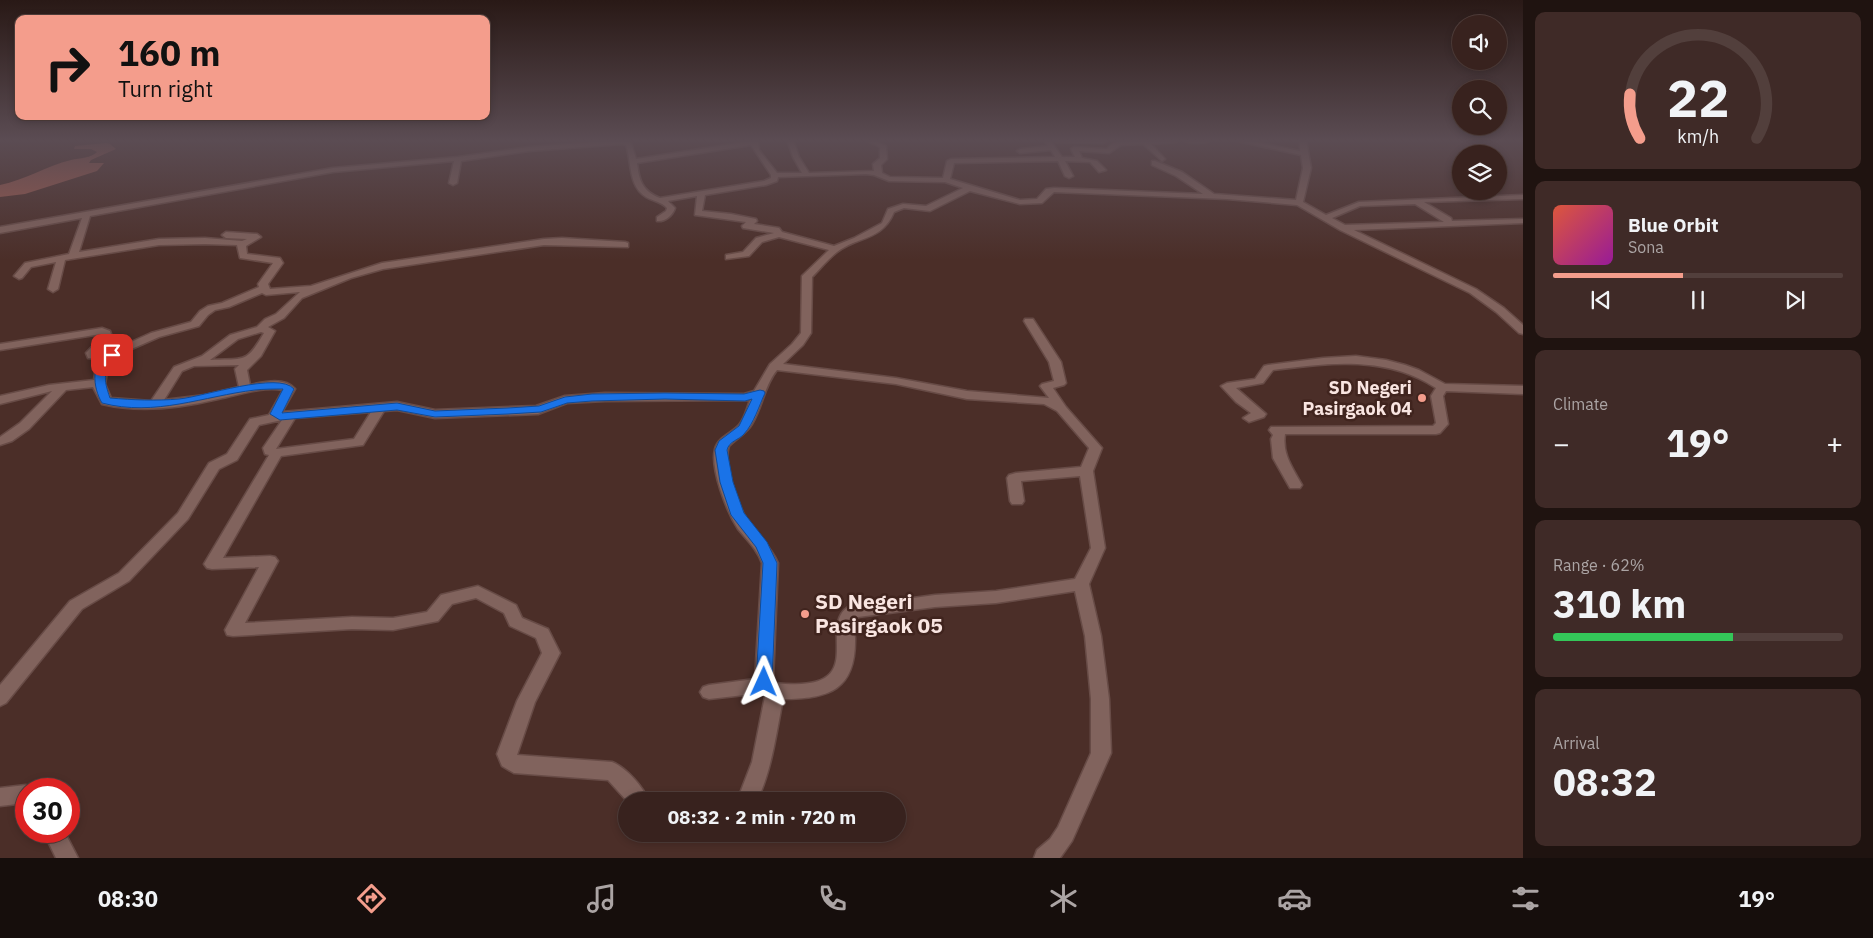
<!DOCTYPE html>
<html lang="en">
<head>
<meta charset="utf-8">
<style>
	:root { --surface:#38221e; --page:#3f2a27; --text:#f1f3f6; --muted:#aba4a4; --line:#523f3c; --accent:#f49d8c }
	body { margin:0; font-family:"IBM Plex Sans",sans-serif; background:var(--page); color:var(--text); height:100vh; display:flex; flex-direction:column; font-size:19px; white-space:nowrap }
	* { box-sizing:border-box; margin:0 }
	p { font-size:16px; color:var(--muted) }
	.icon { flex:none; width:28px; height:28px; fill:none; stroke:currentColor; stroke-width:2; stroke-linecap:round; stroke-linejoin:round }
	.map { position:relative; flex:1; overflow:hidden }
	.side { display:flex; flex-direction:column; gap:12px; padding:12px; background:#1f1310; width:350px }
	.side>* { flex:none }
	.banner { position:absolute; left:15px; top:15px; width:475px; height:105px; border-radius:10px; box-shadow:0 2px 8px #0003,0 0 0 1px var(--line); background:#f49d8c; color:#111; overflow:hidden }
	.buttons { position:absolute; left:1452px; top:15px; display:grid; gap:10px }
	.buttons a { display:grid; place-items:center; width:55px; height:55px; border-radius:50%; background:var(--surface); box-shadow:0 2px 8px #0003,0 0 0 1px var(--line); font-size:25px }
	.speed { position:absolute; left:15px; top:778px; display:flex; gap:10px; font-size:25px; font-weight:700; text-align:center }
	.speed>* { display:grid; place-content:center; width:65px; height:65px; border-radius:50%; background:var(--surface); box-shadow:0 2px 8px #0003,0 0 0 1px var(--line); line-height:1 }
	.speed .limit { border:8px solid #d22; background:#fff; color:#111 }
	.pin { position:absolute; display:grid; place-items:center; width:42px; height:42px; color:#fff; margin:-21px; border-radius:10px; box-shadow:0 2px 8px #0006 }
	.me { position:absolute; width:55px; margin:-28px; rotate:1deg; stroke-linejoin:round; filter:drop-shadow(0 0 4px #0008) }
	.turn { display:flex; align-items:center; gap:18px; height:105px; padding:0 20px; font-size:22px }
	.turn .icon { width:65px; height:65px; stroke-width:2.5 }
	.turn b { display:block; font-size:35px; line-height:42px }
	.big { font-size:38px; font-weight:700; line-height:1.1 }
	.side .card { flex:1; display:flex; flex-direction:column; justify-content:center; gap:8px; min-width:0; padding:0 18px; border-radius:10px; background:var(--page) }
	.side .dial { align-items:center; gap:0 }
	.dial svg { height:130px; overflow:visible; fill:none; stroke:var(--line); stroke-width:7; stroke-linecap:round; text-anchor:middle }
	.dial text { fill:var(--text); stroke:none }
	.song { display:flex; align-items:center; gap:15px }
	.cover { width:60px; height:60px; border-radius:8px; background:linear-gradient(135deg,hsl(10 70% 55%),hsl(300 70% 35%)) }
	.played { height:5px; border-radius:2px; background:linear-gradient(90deg,var(--accent) 45%,var(--line) 45%) }
	.keys { display:flex; justify-content:space-around; direction:ltr }
	.heat { display:flex; justify-content:space-between; align-items:center; font-size:28px; direction:ltr }
	.charge { height:8px; border-radius:4px; background:linear-gradient(90deg,#34c759 62%,var(--line) 0) }
	.trip { position:absolute; left:618px; top:792px; width:288px; height:50px; border-radius:25px; background:var(--surface); box-shadow:0 2px 8px #0003,0 0 0 1px var(--line); font-weight:700; line-height:50px; text-align:center }
	.menu { display:flex; height:80px; justify-content:space-around; align-items:center; background:#160e0c; color:var(--muted) }
	.menu .icon { width:35px; height:35px }
	.menu .selected { color:var(--accent) }
	.menu b { font-size:22px; color:var(--text) }
	main { display:flex; flex:1; min-height:0 }
	.map>svg:first-child { display:block }
	.forest { fill:#9e5a4e }
	.lines { fill:none; stroke-linecap:round; stroke-linejoin:round }
	.minor-casing { stroke:#674b46; stroke-width:3 }
	.minor { fill:#81635d; fill-rule:evenodd }
	.route { fill:#1a73e8; stroke:#114b97 }
	.poi-dot { fill:#f49d8c; stroke:#40241e; stroke-width:2 }
	.labels { text-anchor:middle; stroke-width:5; stroke-linejoin:round; paint-order:stroke }
	.poi-label { font-size:18px; font-weight:bold; fill:#f9e5e1; stroke:#40241e; text-anchor:end }
	.near-poi-label { font-size:21px; font-weight:bold; fill:#f9e5e1; stroke:#40241e; text-anchor:start }
</style>
</head>
<body>
<main>
<div class="map">
<svg width="1523" height="858" viewBox="0 0 1523 858">
	<rect width="100%" height="100%" fill="#4b2e28"/>
	<path class="forest" d="M106,143l4,1 6,5 -25,11 -2,3h15l-7,8 -72,23 -25,3v-12c25,-5 46,-19 71,-25 9,-2 20,-2 26,-8l-6,-3h-17l1,-3z"/>
	<g class="lines">
		<g class="minor-casing">
			<path id="minor" d="M622,140l9,3 5,16 122,-19 1,10 18,23h25l-9,-16 -6,-17h6l6,17 10,16 65,-2 -1,-7 7,-6v-11l-15,-7h9l12,6 1,13 -6,6 1,8 8,4 53,1 4,-17 4,-2 104,-2 -4,-7 -31,3 -3,-2 3,-2 28,-3 -4,-6h6l12,17h13l-4,-8 3,-2 33,2c10,-15 55,-9 72,-9l-3,2 -25,2 14,15 -3,2 -19,-17 -22,1 -12,8 -30,-2 3,7 15,3 9,9 -7,2 -9,-10 -25,-1 8,15 -4,2 -4,-2 -7,-15 -104,2 -4,16 70,21 17,-1 9,-10 8,-1 149,6 -27,-18 -24,-11v-4h3l27,11 32,22 82,6 7,-32 -2,-13 -68,-15h12l55,11v-11h6l5,28 -8,34 23,13 33,-13 164,-7v4l-99,3 27,16 1,3 71,-2v4l-169,7 122,59 28,19 19,17v9l-4,-1 -23,-21 -26,-19 -130,-63 -43,-25 -70,-6 -173,-7 -12,11 -22,1 -50,-13 -40,20 -26,-3 -10,4c-12,29 -36,24 -57,40 -9,7 -17,17 -25,25l-1,56 -8,12 -20,19 113,14 71,13 82,7 -9,-12 2,-2 12,-3 -5,-19 -25,-41 1,-2h8l28,43 5,21 -2,2 -11,3 13,19 36,41 -9,23 12,77 -16,36 12,52 8,63 2,54 -39,88 -12,17h-26l3,-8 13,-11 8,-12 33,-74v-54l-6,-63 -10,-45 -79,12 -61,4 -77,10c-6,5 -4,14 -3,21 1,52 -26,61 -72,61 -7,35 -11,70 -26,102h-20l15,-39 13,-66 -3,-3 -53,6 -6,-2 -3,-5 3,-5 6,-2 46,-6 7,-116c-5,-14 -15,-23 -24,-34 -11,-17 -28,-60 -23,-80 3,-12 17,-16 24,-24 6,-7 8,-17 11,-25l-145,1 -38,2 -29,11 -103,4 -38,-8 -13,1 -21,34 -82,11 -58,102 47,-2 5,1 3,4 -33,62 107,-6 41,1 34,-6 14,-17 37,-9 38,19 6,13 26,11 12,24 -25,49 -18,53 95,7c15,6 31,25 37,39h-22l-19,-21 -94,-7 -12,-7 -5,-12 20,-53 25,-48 -6,-15 -26,-12 -6,-13 -28,-15 -24,6 -14,17 -45,9 -41,-1 -119,7 -6,-1 -2,-5 34,-63 -47,2 -5,-1 -3,-4 62,-104 3,-5 -4,-1 -2,-6 19,-28 -23,5 -22,35 -18,9 -31,50 -59,62 -47,28 -76,94 -6,3v-21l70,-84 49,-28 59,-60 31,-50 18,-9 23,-35 19,-4 14,-25c-22,-4 -44,5 -65,9 -37,9 -79,14 -116,5l-9,-17 -27,3 -37,39 -17,12 -12,4v-8l20,-14 32,-32 -52,13v-8l49,-11 45,-5 2,-13 5,-8 -13,-1 -2,-5 16,-17 -1,-2 -101,16v-6l102,-16 8,3 2,6 -14,15h11l42,-19 40,-11 9,-11 8,-5 14,-3 37,-16 -1,-3 15,-21 -33,-5 -3,-13 -32,-1 -46,1 -94,15 -7,29 -5,3 -5,-3 8,-27 -25,5 -9,11 -3,1 -5,-3 11,-13 44,-9 13,-36 -82,15v-6l333,-59 125,-11 71,-10zM622,144l4,1c6,18 2,41 20,52 7,4 16,5 21,11l-1,3 -9,6v4c8,1 16,-6 18,-13l-7,-7 29,-5 -2,19 51,7 -4,4 1,2 31,5 -18,5 -13,14 -17,3v4l23,-3 13,-14 17,-5 50,13 -27,26 -1,57 -9,11 -22,20 -16,27 -10,3 -139,-1 -40,3 -29,10 -101,4 -38,-8 -115,10 13,-23c-10,-12 -31,-7 -45,-4l-3,-15 14,-14 14,-25 -7,-4 16,-9 18,-20 49,-20 32,-9 161,-24 84,2v-4l-3,-1 -63,-4 -18,1 -162,24 -71,23 -41,3 -2,-5 15,-21 -3,-5 -33,-4 -1,-8 15,-9 -4,-3 -31,-2 -4,3 4,3 21,1 -5,2 -37,-3 -46,1 -80,13 11,-36 243,-44 121,-11 -5,22 4,2 4,-2 4,-22 68,-10zM751,145l20,30v3l-7,3 -104,17c-18,-7 -21,-18 -23,-35zM866,174l8,1 15,6 56,1 18,6 -37,18 -23,-2 -15,5 -6,14 -28,15 -20,8 -52,-14 -3,-4 -25,-4 3,-3 -1,-2 -25,-5 -29,-3 3,-16 61,-10 11,-4 1,-4zM1415,204l29,18 -99,3 -13,-7 28,-12zM300,292l-24,22 -11,5 -8,8 -27,8 -28,21 -28,11 -23,34 -40,-3 -6,-14 3,-17 12,-13 39,-17 40,-11 9,-11 7,-5 14,-3 33,-14 4,2zM261,332l3,1c-18,31 -19,25 -54,27l28,-21zM239,365l-4,4 4,18 -34,8 -41,5 18,-29 12,-5zM777,370l119,14 71,15 77,5 13,7 32,37 -8,19 -65,6 -7,2 -2,3 3,23 2,3h10l2,-3 -3,-20 59,-5 11,72 -16,31 -79,12 -61,4 -87,12c-32,21 26,87 -73,76l-2,-3 5,-117c-8,-18 -22,-29 -32,-45 -9,-15 -23,-56 -17,-72 8,-8 18,-13 23,-22 11,-18 12,-38 25,-54zM371,412l-17,27 -78,10 19,-31z
				M1053,140h53v1l-3,2 -47,-1z
				M1183,140h28c-6,4 -22,4 -28,0z
				M1356,356l30,4 19,5 14,5 26,14 78,2v8l-77,-3 -3,5 5,28 -8,9 -4,1h-151c-3,20 7,33 17,51l-2,3h-10l-17,-30 -2,-19 2,-4 -4,-5 2,-3 162,-1 3,-3 -5,-27 5,-8c-51,-33 -107,-25 -163,-18l-10,13 -27,5 30,26 -2,3 -15,5 -6,-4 8,-5 -15,-11 -15,-16 6,-3 28,-4 9,-13 4,-1 55,-7z
				M26,785l8,4h-8v14l-26,3v-18z
				M43,831h21l14,27h-22z"/>
		</g>
		<use href="#minor" class="minor"/>
	</g>
	<linearGradient id="sky" x2="0" y2="1"><stop stop-color="#291916"/><stop offset="0.54" stop-color="#5b4c53"/><stop offset="1" stop-color="#5b4c53" stop-opacity="0"/></linearGradient>
	<rect width="1523" height="260" fill="url(#sky)"/>
	<path class="route" d="M112,352l5,3c-14,17 -14,23 -7,43 23,2 46,3 69,1 23,-2 100,-28 115,-10l-12,24 115,-10 38,8 73,-3 31,-2 26,-9 27,-3 73,-1 79,1 16,-4 4,1 1,2c-6,13 -11,30 -21,41 -5,6 -15,7 -17,16l6,32 11,31 23,29 10,21 -5,119 -2,5 -6,2 -5,-2 -3,-5 7,-119 -7,-16 -25,-32 -11,-33 -5,-32 4,-9 20,-15 13,-27 -7,2 -80,-2 -73,2 -25,2 -26,9 -33,2 -73,3 -38,-7 -117,10 -10,-6 13,-25c-9,0 -19,0 -28,1 -51,6 -100,27 -153,13 -9,-15 -13,-43 10,-51z"/>
	<g class="poi-dot">
		<circle cx="1422" cy="398" r="5"/>
		<circle cx="805" cy="614" r="5"/>
	</g>
	<g class="labels">
		<g class="poi-label">
			<text x="1412" y="394">SD Negeri<tspan x="1412" dy="21">Pasirgaok 04</tspan></text>
		</g>
		<g class="near-poi-label">
			<text x="815" y="609">SD Negeri<tspan x="815" dy="24">Pasirgaok 05</tspan></text>
		</g>
	</g>
</svg>
<div class="buttons">
<a><svg class="icon" aria-label="sound" viewBox="0 0 24 24"><path d="M4 9h4l5-4v14l-5-4H4zM17 9q2 3 0 6"/></svg></a>
<a><svg class="icon" aria-label="search" viewBox="0 0 24 24"><circle cx="10" cy="10" r="6"/><path d="M15 15l6 6"/></svg></a>
<a><svg class="icon" aria-label="layers" viewBox="0 0 24 24"><path d="M12 4l9 5-9 5-9-5zM3 14l9 5 9-5"/></svg></a>
</div>
<div class="speed"><div class="limit">30</div></div>
<div class="pin" style="left:112px;top:355px;background:#d93025"><svg class="icon" aria-label="arrive" viewBox="0 0 24 24"><path d="M6 21V4h12l-3 4 3 4H6"/></svg></div>
<svg class="me" style="left:764px;top:682px" viewBox="-20 -20 40 40"><path d="M0-17L14 15 0 8-14 15z" fill="#1a73e8" stroke="#fff" stroke-width="4"/></svg>
<div class="trip">08:32 · 2 min · 720 m</div>
<div class="banner">
<div class="turn"><svg class="icon" aria-label="right" viewBox="0 0 24 24"><path d="M7 20v-9h11M14 6l5 5-5 5"/></svg><div><b>160 m</b>Turn right</div></div>
</div>
</div>
<section class="side">
<div class="card dial"><svg viewBox="0 0 100 80">
<path d="M14 69A42 42 0 1 1 86 69"/>
<path d="M14 69A42 42 0 0 1 8 42" stroke="#f49d8c"/>
<text x="50" y="56" font-size="32" font-weight="700">22</text>
<text x="50" y="72" font-size="11">km/h</text>
</svg></div>
<div class="card">
<div class="song"><i class="cover"></i><div><b>Blue Orbit</b><p>Sona</p></div></div>
<div class="played"></div>
<div class="keys"><svg class="icon" aria-label="previous" viewBox="0 0 24 24"><path d="M18 5L8 12l10 7zM5 5v14"/></svg><svg class="icon" aria-label="pause" viewBox="0 0 24 24"><path d="M8 5v14M16 5v14"/></svg><svg class="icon" aria-label="next" viewBox="0 0 24 24"><path d="M6 5l10 7-10 7zM19 5v14"/></svg></div>
</div>
<div class="card"><p>Climate</p>
<div class="heat"><a>−</a><b class="big">19°</b><a>+</a></div>
</div>
<div class="card"><p>Range · 62%</p><b class="big">310 km</b><div class="charge"></div></div>
<div class="card"><p>Arrival</p><b class="big">08:32</b></div>
</section>
</main>
<nav class="menu">
<b>08:30</b>
<svg class="icon selected" aria-label="directions" viewBox="0 0 24 24"><path d="M12 3l9 9-9 9-9-9zM9 14v-3h6M13 9l2 2-2 2"/></svg>
<svg class="icon" aria-label="music" viewBox="0 0 24 24"><path d="M9 18V5l10-2v13"/><circle cx="6" cy="18" r="3"/><circle cx="16" cy="16" r="3"/></svg>
<svg class="icon" aria-label="phone" viewBox="0 0 24 24"><path d="M5 4h4l2 5-3 2q2 4 5 5l2-3 5 2v4C11 20 4 13 5 4z"/></svg>
<svg class="icon" aria-label="climate" viewBox="0 0 24 24"><path d="M12 3v18M4 7l16 10M4 17L20 7"/></svg>
<svg class="icon" aria-label="car" viewBox="0 0 24 24"><path d="M5 17H2v-5l4-1 3-4h7l3 4 3 1v5h-3M9 17h6M6 11h13"/><circle cx="7" cy="17" r="2"/><circle cx="17" cy="17" r="2"/></svg>
<svg class="icon" aria-label="filters" viewBox="0 0 24 24"><path d="M4 7h16M4 17h16"/><circle cx="9" cy="7" r="2"/><circle cx="15" cy="17" r="2"/></svg>
<b>19°</b>
</nav>
</body>
</html>
